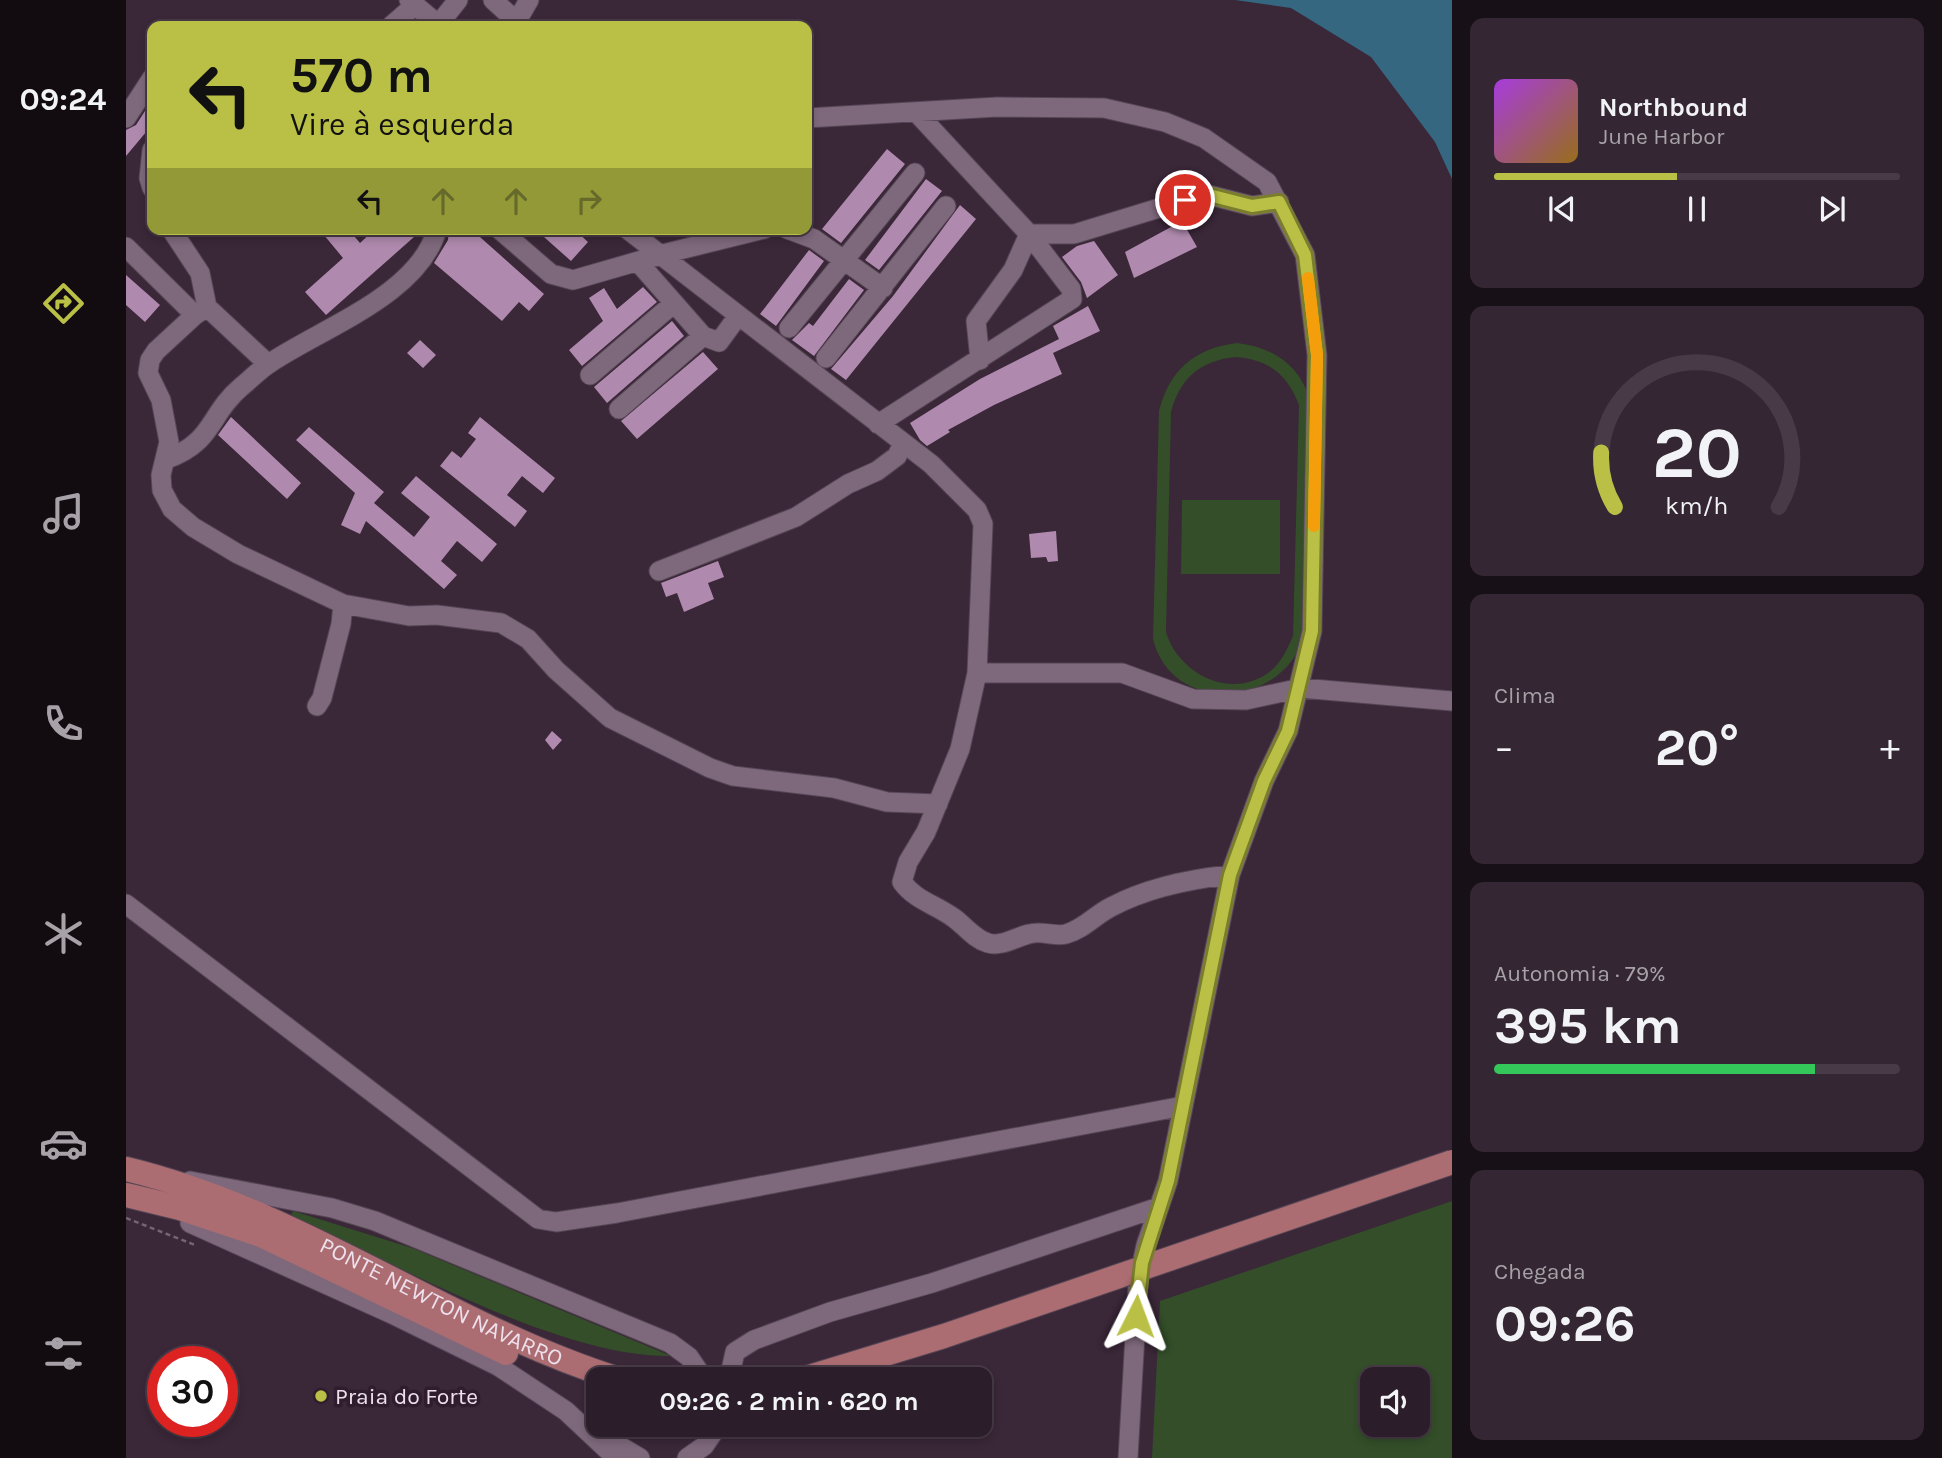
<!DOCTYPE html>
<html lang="pt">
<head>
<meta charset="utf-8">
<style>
	:root { --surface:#2c1d2a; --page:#342632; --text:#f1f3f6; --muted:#a6a2a8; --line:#483b47; --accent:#bac045 }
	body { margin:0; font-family:Karla,sans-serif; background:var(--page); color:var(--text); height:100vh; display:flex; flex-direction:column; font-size:26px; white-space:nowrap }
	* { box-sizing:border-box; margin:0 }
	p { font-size:23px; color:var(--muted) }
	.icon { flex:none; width:38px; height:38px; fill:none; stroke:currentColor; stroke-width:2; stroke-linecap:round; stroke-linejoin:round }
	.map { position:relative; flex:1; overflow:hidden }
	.drawer { display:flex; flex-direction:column; gap:18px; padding:18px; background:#181017; width:490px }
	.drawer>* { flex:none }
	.hud { position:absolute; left:21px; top:21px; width:665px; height:214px; border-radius:14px; box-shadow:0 4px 10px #0003,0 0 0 2px var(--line); background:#bac045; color:#111; overflow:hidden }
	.fabs { position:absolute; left:1234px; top:1367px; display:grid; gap:14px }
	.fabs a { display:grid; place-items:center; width:70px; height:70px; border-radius:14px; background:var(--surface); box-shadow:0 4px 10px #0003,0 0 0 2px var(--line); font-size:35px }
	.speed { position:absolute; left:21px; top:1346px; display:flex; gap:14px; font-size:35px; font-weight:700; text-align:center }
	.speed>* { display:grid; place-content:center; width:91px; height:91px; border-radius:50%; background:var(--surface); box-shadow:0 4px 10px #0003,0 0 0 2px var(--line); line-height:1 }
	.speed .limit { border:10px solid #d22; background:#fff; color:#111 }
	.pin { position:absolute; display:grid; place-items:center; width:60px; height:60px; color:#fff; margin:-30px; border:4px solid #fff; border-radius:50%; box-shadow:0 2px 7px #0007 }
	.me { position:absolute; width:77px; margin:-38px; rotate:3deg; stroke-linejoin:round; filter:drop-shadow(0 0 5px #0008) }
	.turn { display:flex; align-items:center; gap:24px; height:147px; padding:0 28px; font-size:32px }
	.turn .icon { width:91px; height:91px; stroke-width:2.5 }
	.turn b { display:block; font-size:49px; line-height:60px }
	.lanes { display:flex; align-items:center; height:66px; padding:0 28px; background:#0003; justify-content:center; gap:35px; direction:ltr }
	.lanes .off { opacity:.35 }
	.big { font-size:52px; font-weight:700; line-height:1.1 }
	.drawer .widget { flex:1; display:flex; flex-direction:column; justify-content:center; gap:10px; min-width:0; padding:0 24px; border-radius:14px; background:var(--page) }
	.drawer .dial { align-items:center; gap:0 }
	.dial svg { height:182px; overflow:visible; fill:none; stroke:var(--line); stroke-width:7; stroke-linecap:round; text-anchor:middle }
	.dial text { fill:var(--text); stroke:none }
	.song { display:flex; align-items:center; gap:21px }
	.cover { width:84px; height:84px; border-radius:10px; background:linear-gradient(135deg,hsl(280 70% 55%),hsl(40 70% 35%)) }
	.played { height:7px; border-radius:4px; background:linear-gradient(90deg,var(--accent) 45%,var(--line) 45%) }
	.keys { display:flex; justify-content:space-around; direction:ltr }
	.heat { display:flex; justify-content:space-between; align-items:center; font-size:38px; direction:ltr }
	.charge { height:10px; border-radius:5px; background:linear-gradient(90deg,#34c759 79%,var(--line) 0) }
	.trip { position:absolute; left:460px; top:1367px; width:406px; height:70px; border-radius:14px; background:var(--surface); box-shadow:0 4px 10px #0003,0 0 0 2px var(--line); font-weight:700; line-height:70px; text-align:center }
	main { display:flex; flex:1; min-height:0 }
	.dock { display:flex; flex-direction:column; width:126px; justify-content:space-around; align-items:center; background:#120c11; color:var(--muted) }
	.dock .icon { width:49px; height:49px }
	.dock .selected { color:var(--accent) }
	.dock b { font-size:32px; color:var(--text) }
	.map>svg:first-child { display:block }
	.green { fill:#334e29; fill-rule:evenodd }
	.water { fill:#356780 }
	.building { fill:#af8aae }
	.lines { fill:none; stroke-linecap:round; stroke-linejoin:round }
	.minor-casing { stroke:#554554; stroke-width:21 }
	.major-casing { stroke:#554554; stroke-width:26 }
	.path { stroke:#756474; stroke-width:2.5; stroke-dasharray:5 3.5; stroke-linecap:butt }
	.minor { stroke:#7e687c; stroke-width:19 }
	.major { stroke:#ab6d71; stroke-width:24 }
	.major-bridge-casing { stroke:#554554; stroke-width:26; stroke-linecap:butt }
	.major-bridge { stroke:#ab6d71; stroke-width:24 }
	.route-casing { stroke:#797d2d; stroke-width:18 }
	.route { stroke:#bac045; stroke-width:12 }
	.slow { stroke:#f59e0b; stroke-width:12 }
	.poi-dot { fill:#bac045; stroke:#2f1d2e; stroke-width:2.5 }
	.labels { text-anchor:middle; stroke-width:7; stroke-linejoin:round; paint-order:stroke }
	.street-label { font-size:23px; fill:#ede0ec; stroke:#2f1d2e }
	.poi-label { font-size:23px; fill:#ede0ec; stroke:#2f1d2e; text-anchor:start }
</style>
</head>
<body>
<main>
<nav class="dock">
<b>09:24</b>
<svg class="icon selected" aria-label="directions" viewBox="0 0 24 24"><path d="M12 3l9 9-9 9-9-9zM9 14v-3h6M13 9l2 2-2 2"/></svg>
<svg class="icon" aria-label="music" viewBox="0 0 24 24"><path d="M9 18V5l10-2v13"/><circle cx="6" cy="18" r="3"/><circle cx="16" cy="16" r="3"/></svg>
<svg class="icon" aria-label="phone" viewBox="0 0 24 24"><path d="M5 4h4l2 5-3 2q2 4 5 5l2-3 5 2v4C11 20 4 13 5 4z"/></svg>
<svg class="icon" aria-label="climate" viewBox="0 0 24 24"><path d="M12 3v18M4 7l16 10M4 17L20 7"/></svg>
<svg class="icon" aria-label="car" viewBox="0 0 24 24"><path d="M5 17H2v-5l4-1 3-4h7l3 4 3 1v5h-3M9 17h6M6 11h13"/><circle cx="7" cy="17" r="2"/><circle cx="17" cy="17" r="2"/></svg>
<svg class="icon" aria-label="filters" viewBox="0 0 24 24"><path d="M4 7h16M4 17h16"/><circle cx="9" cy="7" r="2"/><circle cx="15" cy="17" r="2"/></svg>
</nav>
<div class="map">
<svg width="1326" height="1458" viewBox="0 0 1326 1458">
	<rect width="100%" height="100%" fill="#3a2738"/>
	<path class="green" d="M1111,343c34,4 61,20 72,54l-4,236c-19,75 -133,84 -152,6l6,-228c10,-41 36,-63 78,-68zM1109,357c33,2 52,17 64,48l-6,231c-5,11 -10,23 -19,32 -38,35 -95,8 -108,-36l5,-220c9,-34 29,-51 64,-55z
		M1056,500h98v74h-99z
		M1326,1201v257h-300l8,-157zM1246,1379h46v45h-46z
		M167,1211l119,37 259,108c-103,2 -254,-81 -348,-124l-32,-17z"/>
	<path class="water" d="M1109,0h217v179l-17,-37 -64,-85 -80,-49z"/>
	<path class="building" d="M26,100v25l-26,31v-26l10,-5z
		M761,149l18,15 -64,79 -19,-14z
		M800,179l16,12 -63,79 -14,-10z
		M834,205l16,14 -130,161 -15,-11 62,-73z
		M1056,221l15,26 -63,31 -9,-26z
		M193,229h29l12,14 15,-14h48l-97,86 -21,-23 38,-34z
		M323,229h22l73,65 -15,17 -10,-9 -17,19 -68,-58 14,-23z
		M409,229h39l14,13 -17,19z
		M968,241l24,34 -31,23 -6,-16 -19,-25 15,-11z
		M683,250l15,11 -48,65 -16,-12z
		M0,275l34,30 -15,17 -19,-17z
		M723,279l15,11 -50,66 -22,-16 17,-17 4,3z
		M517,287l14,15 -75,64 -13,-16 34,-29 -14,-23 15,-10 13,21z
		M962,306l12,25 -47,22 9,21 -68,31 -46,25 2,2 -23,14 -7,-6 -10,-17 70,-44 79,-40 -6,-13z
		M546,321l12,15 -77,67 -13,-16z
		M294,340l16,15 -13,13 -16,-15z
		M577,352l15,17 -81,70 -16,-18z
		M105,417l70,66 -14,16 -69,-64z
		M354,417l75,61 -12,15 -21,-17 -15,19 20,16 -12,16 -75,-61 12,-15 9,7 15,-19 -8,-6z
		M183,427l75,65 -10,11 40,34 16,-20 -29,-24 15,-17 81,68 -15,18 -25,-21 -16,20 16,14 -13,14 -78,-68 -6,13 -19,-9 14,-32 -59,-53z
		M930,531l2,30 -10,1 -2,-5 -15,1 -2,-24z
		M592,561l6,16 -16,6 6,16 -30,13 -7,-19 -11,4 -5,-14z
		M426,731l10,9 -9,10 -8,-10z"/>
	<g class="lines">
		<g class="minor-casing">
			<path id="minor" d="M283,0l31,26
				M367,0l23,21
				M312,25l20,-25
				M265,26l24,-21
				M388,26l15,-26
				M0,118l26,-40
				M681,118l190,-11 107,1 61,14 39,16 63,44 38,73 12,100 -5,276 -24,100 -24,50 -34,94 -62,306 -22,64 -8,37 -10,176
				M26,150l-3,28 3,10
				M45,229l29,44 7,34 61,57
				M373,229l52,45 22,6 90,-26 101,-25
				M501,229l304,235 46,46 6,14 -6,149h145l71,26 53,1 55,-12 151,13
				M661,229l27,10 69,49
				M0,247l69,68 9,-6
				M512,262l65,74 16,6 19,-26
				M69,315l-39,36 -6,9 -2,13 13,27 8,42 -8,33 1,15 10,19 21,18 45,27 105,50 66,12 28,-1 64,8 27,16 28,31 54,48 100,50 23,8 101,12 53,14 51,2
				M663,328l126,-155
				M700,358l120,-152
				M854,360l-4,-39 37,-51 16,-36h45l131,-40 47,12 27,-4
				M464,375l83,-71
				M493,409l84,-73
				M752,424l194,-125 -1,-10 -42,-55 -112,-121
				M41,459c47,-17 42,-45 74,-72 10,-8 19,-18 29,-24 52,-35 150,-69 167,-134
				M533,571l137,-54 52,-33 29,-13 20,-15 6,-13
				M851,673l-17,76 -34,83 -18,30 -6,20c14,19 33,22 52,36 11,8 20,21 34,25 14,4 28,-6 41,-9 13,-4 25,3 37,0 18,-5 29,-19 45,-27 36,-19 79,-28 119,-32
				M191,706l5,-8 19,-74 2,-20
				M0,904l412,315 18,3 61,-9 566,-107
				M64,1181l142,27 43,13 295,122 19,14 15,22
				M64,1223l202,91 106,52 68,45 50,47
				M603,1379l6,-27 19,-12 76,-28 102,-29 227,-76
				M482,1439l32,19
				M561,1458l17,-12 15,-22"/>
		</g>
		<g class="major-casing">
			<g id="major">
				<path id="s1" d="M0,1169c178,43 321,156 492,210"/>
				<path d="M0,1195l54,13 81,27 245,118"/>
			</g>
		</g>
		<path class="path" d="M0,1218l69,27"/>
		<use href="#minor" class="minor"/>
		<use href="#major" class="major"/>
		<g class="major-bridge-casing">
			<path id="major-bridge" d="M677,1379l141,-43 508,-174"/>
		</g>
		<use href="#major-bridge" class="major-bridge"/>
	</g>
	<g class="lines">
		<g class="route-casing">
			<path id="route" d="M1010,1316l6,-53 26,-82 62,-306 34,-94 24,-50 24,-100 5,-276 -12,-100 -26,-53 -27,4 -47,-12 -20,6"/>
		</g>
		<use href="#route" class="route"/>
		<path class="slow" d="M1182,278l9,77 -3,171"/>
	</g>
	<circle class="poi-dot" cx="195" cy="1396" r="7"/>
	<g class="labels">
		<g class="street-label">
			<text dy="8" stroke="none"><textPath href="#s1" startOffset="343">PONTE NEWTON NAVARRO</textPath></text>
		</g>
		<g class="poi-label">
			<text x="209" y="1404">Praia do Forte</text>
		</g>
	</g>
</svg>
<div class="fabs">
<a><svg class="icon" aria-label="sound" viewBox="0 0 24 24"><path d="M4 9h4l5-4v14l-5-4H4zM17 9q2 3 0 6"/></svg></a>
</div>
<div class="speed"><div class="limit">30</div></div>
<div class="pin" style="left:1059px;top:200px;background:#d93025"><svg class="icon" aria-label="arrive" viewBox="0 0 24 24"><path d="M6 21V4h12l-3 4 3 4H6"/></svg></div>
<svg class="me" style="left:1010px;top:1316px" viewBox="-20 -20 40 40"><path d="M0-17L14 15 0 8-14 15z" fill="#bac045" stroke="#fff" stroke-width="4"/></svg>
<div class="trip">09:26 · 2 min · 620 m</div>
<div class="hud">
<div class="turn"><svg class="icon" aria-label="left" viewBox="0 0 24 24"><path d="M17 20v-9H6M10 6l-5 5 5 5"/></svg><div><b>570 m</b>Vire à esquerda</div></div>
<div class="lanes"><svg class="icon" aria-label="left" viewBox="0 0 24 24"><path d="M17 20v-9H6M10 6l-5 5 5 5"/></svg><svg class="icon off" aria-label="ahead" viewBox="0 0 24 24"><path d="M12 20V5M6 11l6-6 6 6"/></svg><svg class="icon off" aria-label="ahead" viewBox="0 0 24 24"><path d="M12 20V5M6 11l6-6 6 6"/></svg><svg class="icon off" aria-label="right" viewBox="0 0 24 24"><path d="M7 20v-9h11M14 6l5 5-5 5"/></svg></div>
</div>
</div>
<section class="drawer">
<div class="widget">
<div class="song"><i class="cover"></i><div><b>Northbound</b><p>June Harbor</p></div></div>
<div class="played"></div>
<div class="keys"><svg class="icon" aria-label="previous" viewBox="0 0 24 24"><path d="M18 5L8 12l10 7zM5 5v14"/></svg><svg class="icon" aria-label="pause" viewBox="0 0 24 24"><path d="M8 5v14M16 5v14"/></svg><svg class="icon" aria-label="next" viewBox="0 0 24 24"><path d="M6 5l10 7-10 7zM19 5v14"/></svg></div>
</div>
<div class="widget dial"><svg viewBox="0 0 100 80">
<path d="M14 69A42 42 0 1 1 86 69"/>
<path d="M14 69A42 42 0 0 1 8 45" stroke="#bac045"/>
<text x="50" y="56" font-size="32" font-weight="700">20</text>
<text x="50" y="72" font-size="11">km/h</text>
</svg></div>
<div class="widget"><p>Clima</p>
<div class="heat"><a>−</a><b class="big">20°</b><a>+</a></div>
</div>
<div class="widget"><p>Autonomia · 79%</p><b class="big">395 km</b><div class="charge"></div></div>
<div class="widget"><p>Chegada</p><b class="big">09:26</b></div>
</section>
</main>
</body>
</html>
